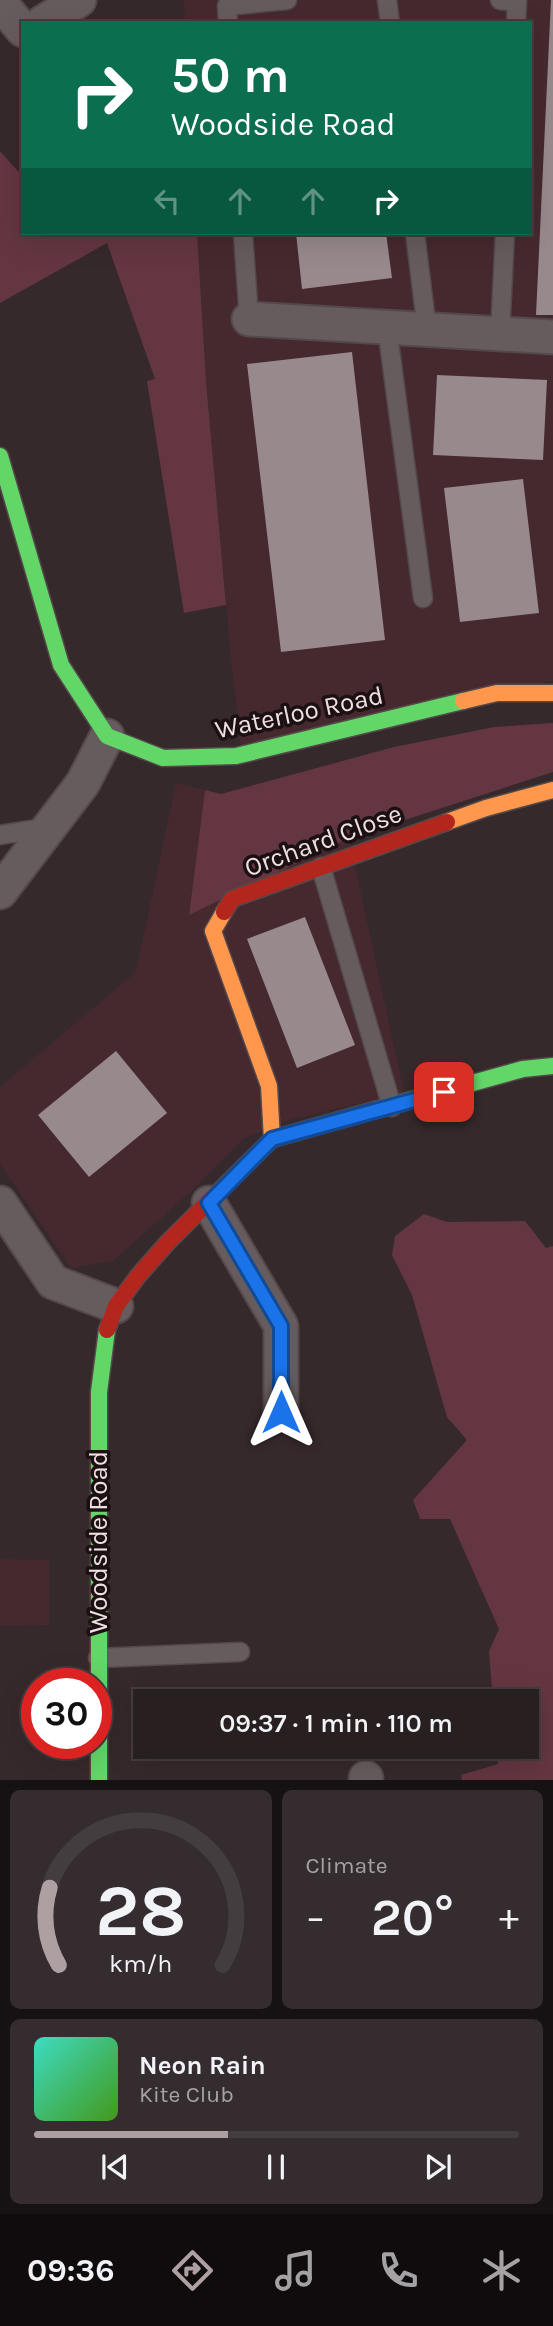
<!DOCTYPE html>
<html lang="en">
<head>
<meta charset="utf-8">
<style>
	:root { --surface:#281f21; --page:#342c2e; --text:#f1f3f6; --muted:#a5a2a5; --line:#443d3f; --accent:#ae9fa2 }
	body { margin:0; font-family:Karla,sans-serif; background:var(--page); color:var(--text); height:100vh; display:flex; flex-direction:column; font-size:26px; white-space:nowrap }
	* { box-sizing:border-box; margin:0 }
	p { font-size:23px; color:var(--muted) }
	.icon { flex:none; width:38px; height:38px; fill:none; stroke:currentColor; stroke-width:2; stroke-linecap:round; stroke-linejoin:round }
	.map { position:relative; height:1780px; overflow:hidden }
	.panel { display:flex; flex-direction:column; gap:10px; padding:10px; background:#161112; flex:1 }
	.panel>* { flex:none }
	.guide { position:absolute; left:21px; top:21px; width:511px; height:214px; border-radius:0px; box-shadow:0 7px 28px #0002,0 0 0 2px var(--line); background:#0b6e4f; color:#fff; overflow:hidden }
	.speed { position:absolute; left:21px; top:1668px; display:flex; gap:14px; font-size:35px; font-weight:700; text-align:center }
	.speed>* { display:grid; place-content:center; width:91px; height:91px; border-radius:50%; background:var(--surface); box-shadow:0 7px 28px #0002,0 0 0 2px var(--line); line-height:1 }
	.speed .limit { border:10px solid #d22; background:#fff; color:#111 }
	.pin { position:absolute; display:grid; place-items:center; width:60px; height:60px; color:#fff; margin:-30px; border-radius:14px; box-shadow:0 4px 10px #0006 }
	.me { position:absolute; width:77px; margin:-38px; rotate:0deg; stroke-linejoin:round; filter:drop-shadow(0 0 5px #0008) }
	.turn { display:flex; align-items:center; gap:24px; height:147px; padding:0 35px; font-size:32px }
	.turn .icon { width:91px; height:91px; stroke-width:2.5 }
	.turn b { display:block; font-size:49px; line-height:60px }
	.lanes { display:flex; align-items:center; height:66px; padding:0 35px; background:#0003; justify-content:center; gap:35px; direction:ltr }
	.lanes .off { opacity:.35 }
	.big { font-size:52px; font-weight:600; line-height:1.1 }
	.panel .widget { flex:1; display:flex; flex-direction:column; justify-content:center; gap:10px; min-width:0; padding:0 24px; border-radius:10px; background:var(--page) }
	.panel .dial { align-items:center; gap:0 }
	.dial svg { height:182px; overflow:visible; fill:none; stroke:var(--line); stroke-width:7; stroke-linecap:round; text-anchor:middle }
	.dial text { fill:var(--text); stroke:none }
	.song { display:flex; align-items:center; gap:21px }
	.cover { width:84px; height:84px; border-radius:10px; background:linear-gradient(135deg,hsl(170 70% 55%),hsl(100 70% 35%)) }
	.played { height:7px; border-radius:4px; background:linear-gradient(90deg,var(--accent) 40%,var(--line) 40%) }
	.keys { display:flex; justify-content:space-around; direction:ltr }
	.heat { display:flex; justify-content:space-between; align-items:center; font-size:38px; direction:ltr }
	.panel .tiles { flex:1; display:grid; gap:10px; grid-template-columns:1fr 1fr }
	.widget:last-child { grid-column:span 2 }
	.trip { position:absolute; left:133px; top:1689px; width:406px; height:70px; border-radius:0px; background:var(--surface); box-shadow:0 7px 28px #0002,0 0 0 2px var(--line); font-weight:600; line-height:70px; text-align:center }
	.dock { display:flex; height:112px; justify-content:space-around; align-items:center; background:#100c0d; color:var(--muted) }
	.dock .icon { width:49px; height:49px }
	.dock .on { color:var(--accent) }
	.dock b { font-size:32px; color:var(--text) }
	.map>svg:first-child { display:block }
	.built { fill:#45292f }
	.green { fill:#643641 }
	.building { fill:#97898c }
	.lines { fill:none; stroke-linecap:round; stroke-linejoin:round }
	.lane-casing { stroke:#53484a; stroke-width:21 }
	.street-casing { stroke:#53484a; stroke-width:37 }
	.fast-casing { stroke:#53484a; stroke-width:19 }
	.slow-casing { stroke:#53484a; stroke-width:19 }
	.jam-casing { stroke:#53484a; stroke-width:19 }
	.lane { stroke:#665c5e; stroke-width:18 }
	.street { stroke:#665c5e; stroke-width:33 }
	.fast { stroke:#63d668; stroke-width:16 }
	.slow { stroke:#ff974d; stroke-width:16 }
	.jam { stroke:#b3261e; stroke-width:16 }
	.route-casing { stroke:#114b97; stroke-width:18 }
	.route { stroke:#1a73e8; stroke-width:12 }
	.labels { text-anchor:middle; stroke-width:7; stroke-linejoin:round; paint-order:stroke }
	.street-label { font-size:26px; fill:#efdfe1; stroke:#1b1012 }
</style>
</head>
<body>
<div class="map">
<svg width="553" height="1780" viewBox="0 0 553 1780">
	<rect width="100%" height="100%" fill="#36292c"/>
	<path class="built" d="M184,0h369v681l-312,65 -10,-87 -25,-278 -9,-148h333v-210h-345z
		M176,783l29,7 -16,124 160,-76 55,255 -111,26 -50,20 -55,55 -75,67 -42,7 -71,-104v-77l136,-115z
		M0,1559l49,1v65l-49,1z"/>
	<path class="green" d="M0,151l23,26v56h174l9,148 20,224 -42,8 -37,-232 8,-2 -48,-136 -107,60z
		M553,723v49l-204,66 -160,77 16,-125 16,4 173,-47 100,-20z
		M424,1214l23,8 78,-1 21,27 7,-2v534h-91l-1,-5 37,-11 -2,-17 31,-1v-45h-34l-4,-50 10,-22 -49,-110h-30l-7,-19 54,-60 -20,-23 -35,-122 -20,-40 3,-19z"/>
	<path class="building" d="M551,0h2v315h-17z
		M296,233h90l6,45 -90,11z
		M352,352l33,288 -104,12 -34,-288z
		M437,375l110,5 -4,80 -110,-5z
		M523,479l16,134 -79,9 -16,-134z
		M305,917l50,128 -58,23 -50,-129z
		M116,1051l51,62 -78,64 -51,-62z"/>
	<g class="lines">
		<g class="lane-casing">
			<path id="lane" d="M387,0l3,23
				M500,0l17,2 -1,21
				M228,23l-1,-17 60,-6
				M243,233l6,86
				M415,233l12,97
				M387,327l36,271
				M500,334l5,-101
				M0,835l49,-8
				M321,867l71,240
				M98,1658l142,-6"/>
		</g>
		<g class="street-casing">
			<path id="street" d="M0,3l23,27
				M42,23l37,-23
				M249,319l304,18
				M0,892l83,-109 24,-47
				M0,1203l53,79 63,24
				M209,1203l72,123v86
				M366,1780v-2"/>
		</g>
		<g class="fast-casing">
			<path id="fast" d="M0,456l61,209 46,71 56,22 73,-2 227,-55
				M375,1110l148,-41 30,-3
				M99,1780v-388l8,-62"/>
		</g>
		<g class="slow-casing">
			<path id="slow" d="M463,701l34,-8h56
				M447,822l39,-14 67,-18
				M224,912l-11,19 56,155 3,53"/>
		</g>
		<g class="jam-casing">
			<path id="jam" d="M224,912l8,-13 215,-77
				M107,1330l9,-24 22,-30 30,-34 104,-103 103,-29"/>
		</g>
		<use href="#lane" class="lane"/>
		<use href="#street" class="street"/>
		<use href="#fast" class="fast"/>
		<use href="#slow" class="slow"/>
		<use href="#jam" class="jam"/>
	</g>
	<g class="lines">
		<g class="route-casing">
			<path id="route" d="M281,1412v-86l-72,-123 63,-64 172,-47"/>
		</g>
		<use href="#route" class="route"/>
	</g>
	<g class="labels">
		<g class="street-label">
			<text transform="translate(299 712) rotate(-12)" y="9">Waterloo Road</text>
			<text transform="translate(323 840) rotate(-20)" y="9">Orchard Close</text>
			<text transform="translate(98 1542) rotate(-90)" y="9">Woodside Road</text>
		</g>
	</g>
</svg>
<div class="speed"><div class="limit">30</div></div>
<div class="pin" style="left:444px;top:1092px;background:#d93025"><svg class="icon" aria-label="arrive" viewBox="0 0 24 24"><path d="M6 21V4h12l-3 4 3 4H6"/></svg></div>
<svg class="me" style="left:281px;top:1412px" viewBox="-20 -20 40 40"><path d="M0-17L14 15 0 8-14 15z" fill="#1a73e8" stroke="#fff" stroke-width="4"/></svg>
<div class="trip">09:37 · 1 min · 110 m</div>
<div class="guide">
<div class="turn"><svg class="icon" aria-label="right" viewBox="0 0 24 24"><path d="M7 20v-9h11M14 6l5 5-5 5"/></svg><div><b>50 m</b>Woodside Road</div></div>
<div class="lanes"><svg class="icon off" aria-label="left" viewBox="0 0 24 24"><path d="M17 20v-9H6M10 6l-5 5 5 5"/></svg><svg class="icon off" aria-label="ahead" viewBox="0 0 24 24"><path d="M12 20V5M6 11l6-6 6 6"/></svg><svg class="icon off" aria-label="ahead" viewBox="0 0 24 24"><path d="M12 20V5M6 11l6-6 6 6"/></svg><svg class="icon" aria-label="right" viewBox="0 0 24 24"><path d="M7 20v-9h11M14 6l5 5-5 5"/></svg></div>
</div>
</div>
<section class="panel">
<div class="tiles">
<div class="widget dial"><svg viewBox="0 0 100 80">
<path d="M14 69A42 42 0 1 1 86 69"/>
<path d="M14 69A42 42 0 0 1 10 35" stroke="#ae9fa2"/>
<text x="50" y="56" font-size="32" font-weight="700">28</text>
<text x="50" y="72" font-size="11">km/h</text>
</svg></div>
<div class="widget"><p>Climate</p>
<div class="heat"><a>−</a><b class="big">20°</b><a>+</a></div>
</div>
<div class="widget">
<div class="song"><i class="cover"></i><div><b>Neon Rain</b><p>Kite Club</p></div></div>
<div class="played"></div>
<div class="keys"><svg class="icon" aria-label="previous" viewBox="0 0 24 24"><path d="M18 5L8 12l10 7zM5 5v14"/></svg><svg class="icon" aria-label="pause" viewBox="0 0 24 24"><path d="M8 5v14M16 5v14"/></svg><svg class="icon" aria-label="next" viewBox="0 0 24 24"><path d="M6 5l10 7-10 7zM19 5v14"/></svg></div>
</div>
</div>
</section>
<nav class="dock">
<b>09:36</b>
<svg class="icon on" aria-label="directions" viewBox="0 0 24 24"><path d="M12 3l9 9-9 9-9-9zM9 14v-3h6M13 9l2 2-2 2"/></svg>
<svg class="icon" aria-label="music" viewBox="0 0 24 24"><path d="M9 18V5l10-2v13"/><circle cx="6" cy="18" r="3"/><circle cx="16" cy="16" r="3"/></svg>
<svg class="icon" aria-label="phone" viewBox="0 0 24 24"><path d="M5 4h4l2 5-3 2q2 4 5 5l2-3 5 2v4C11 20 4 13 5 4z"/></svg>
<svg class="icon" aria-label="climate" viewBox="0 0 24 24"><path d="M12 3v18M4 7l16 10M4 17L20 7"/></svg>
</nav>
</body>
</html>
